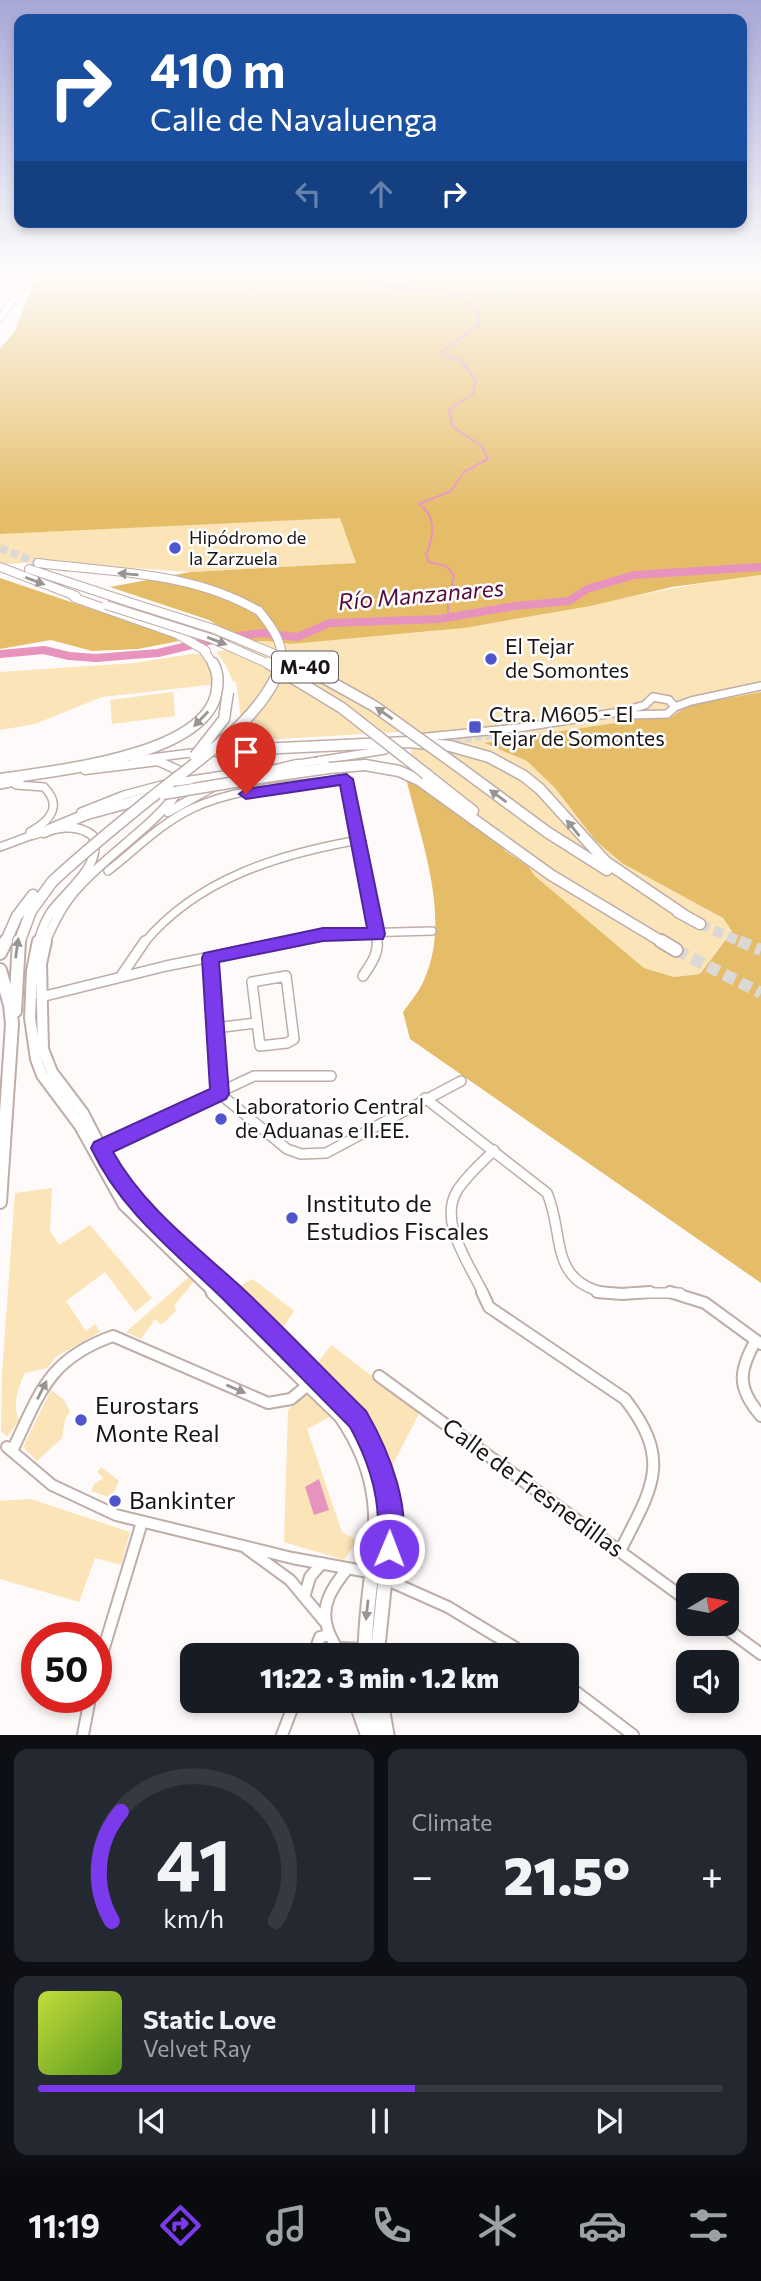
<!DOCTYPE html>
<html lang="en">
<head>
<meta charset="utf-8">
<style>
	:root { --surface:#171b24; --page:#242831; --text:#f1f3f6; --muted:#9ea1a6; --line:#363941; --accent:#7c3aed }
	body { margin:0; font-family:Commissioner,sans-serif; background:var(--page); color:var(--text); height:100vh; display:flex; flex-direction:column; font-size:26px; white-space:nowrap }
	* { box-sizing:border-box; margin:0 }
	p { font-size:23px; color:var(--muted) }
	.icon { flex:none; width:38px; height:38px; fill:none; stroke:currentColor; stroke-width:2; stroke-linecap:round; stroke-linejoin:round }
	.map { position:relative; height:1735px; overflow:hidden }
	.sheet { display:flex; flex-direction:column; gap:14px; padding:14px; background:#0d0f14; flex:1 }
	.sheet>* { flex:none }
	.top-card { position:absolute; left:14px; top:14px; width:733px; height:214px; border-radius:14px; box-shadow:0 4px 10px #0003; background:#1a4fa0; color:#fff; overflow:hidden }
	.needle { width:46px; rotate:80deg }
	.tools { position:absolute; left:676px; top:1573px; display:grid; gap:14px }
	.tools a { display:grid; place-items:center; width:63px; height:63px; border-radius:14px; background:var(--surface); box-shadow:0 4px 10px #0003; font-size:35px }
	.speed { position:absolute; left:21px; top:1622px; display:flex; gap:14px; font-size:35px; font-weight:700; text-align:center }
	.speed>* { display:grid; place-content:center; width:91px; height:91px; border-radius:50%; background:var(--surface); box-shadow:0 4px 10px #0003; line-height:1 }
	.speed .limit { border:10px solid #d22; background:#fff; color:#111 }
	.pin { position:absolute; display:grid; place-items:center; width:60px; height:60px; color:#fff; margin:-72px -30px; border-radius:50% 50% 50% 0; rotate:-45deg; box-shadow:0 0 7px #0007 }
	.pin .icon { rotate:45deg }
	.me { position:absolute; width:77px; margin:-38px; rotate:1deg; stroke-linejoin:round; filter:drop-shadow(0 0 5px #0008) }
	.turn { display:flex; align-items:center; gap:24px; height:147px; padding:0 21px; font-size:32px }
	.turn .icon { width:91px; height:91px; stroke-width:2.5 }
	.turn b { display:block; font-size:49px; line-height:60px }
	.lanes { display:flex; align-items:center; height:66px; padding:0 21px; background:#0003; justify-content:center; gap:35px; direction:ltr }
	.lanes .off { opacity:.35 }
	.big { font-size:52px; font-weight:800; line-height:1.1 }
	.sheet .widget { flex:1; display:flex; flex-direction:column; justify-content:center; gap:10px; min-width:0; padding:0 24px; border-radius:14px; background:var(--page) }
	.sheet .dial { align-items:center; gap:0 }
	.dial svg { height:182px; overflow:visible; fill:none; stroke:var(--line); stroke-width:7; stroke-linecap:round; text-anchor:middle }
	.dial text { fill:var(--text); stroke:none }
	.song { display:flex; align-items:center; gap:21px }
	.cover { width:84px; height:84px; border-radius:10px; background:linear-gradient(135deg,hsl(70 70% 55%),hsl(90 70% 35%)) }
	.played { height:7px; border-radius:4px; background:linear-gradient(90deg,var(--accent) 55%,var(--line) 55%) }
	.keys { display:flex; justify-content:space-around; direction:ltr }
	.heat { display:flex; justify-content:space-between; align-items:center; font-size:38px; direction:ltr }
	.sheet .tiles { flex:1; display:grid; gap:14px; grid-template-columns:1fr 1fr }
	.widget:last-child { grid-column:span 2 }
	.trip { position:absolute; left:180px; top:1643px; width:399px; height:70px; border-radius:14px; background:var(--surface); box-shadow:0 4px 10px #0003; font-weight:800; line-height:70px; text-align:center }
	.menu { display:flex; height:112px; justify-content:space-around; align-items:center; background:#090b0e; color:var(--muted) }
	.menu .icon { width:49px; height:49px }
	.menu .on { color:var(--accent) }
	.menu b { font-size:32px; color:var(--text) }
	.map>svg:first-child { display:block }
	.green { fill:#fbe4b8 }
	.forest { fill:#e5bd69 }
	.water { fill:#e793be }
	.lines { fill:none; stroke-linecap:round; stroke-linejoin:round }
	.stream { stroke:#e793be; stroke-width:2 }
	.river { stroke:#e793be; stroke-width:8 }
	.minor-tunnel { stroke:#dcd8d6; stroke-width:7; stroke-dasharray:7 3.5; stroke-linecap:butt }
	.highway-tunnel-far3 { stroke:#dcd8d6; stroke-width:6; stroke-dasharray:6 3.5; stroke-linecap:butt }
	.highway-tunnel-far2 { stroke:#dcd8d6; stroke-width:8; stroke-dasharray:8 3.5; stroke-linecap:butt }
	.highway-tunnel-far1 { stroke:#dcd8d6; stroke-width:10; stroke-dasharray:10 5; stroke-linecap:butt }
	.highway-tunnel { stroke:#dcd8d6; stroke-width:12; stroke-dasharray:12 6; stroke-linecap:butt }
	.minor-far2-casing { stroke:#bfada8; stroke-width:10 }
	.minor-far1-casing { stroke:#bfada8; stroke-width:12 }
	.minor-casing { stroke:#bfada8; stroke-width:14 }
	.major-far2-casing { stroke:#bfada8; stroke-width:11 }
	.major-far1-casing { stroke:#bfada8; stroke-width:14 }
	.major-casing { stroke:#bfada8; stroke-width:17 }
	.highway-far3-casing { stroke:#bfada8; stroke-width:8 }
	.highway-far2-casing { stroke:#bfada8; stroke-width:10 }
	.highway-far1-casing { stroke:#bfada8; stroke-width:13 }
	.highway-casing { stroke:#bfada8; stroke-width:16 }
	.minor-far2 { stroke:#fff; stroke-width:7 }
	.minor-far1 { stroke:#fff; stroke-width:9 }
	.minor { stroke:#fff; stroke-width:10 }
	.major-far2 { stroke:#fff; stroke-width:8 }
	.major-far1 { stroke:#fff; stroke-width:10 }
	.major { stroke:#fff; stroke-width:13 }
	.highway-far3 { stroke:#fff; stroke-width:6 }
	.highway-far2 { stroke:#fff; stroke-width:8 }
	.highway-far1 { stroke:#fff; stroke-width:10 }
	.highway { stroke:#fff; stroke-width:12 }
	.minor-bridge-casing { stroke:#bfada8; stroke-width:10; stroke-linecap:butt }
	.highway-bridge-far1-casing { stroke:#bfada8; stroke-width:10; stroke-linecap:butt }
	.highway-bridge-casing { stroke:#bfada8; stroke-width:13; stroke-linecap:butt }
	.minor-bridge { stroke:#fff; stroke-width:7 }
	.highway-bridge-far1 { stroke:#fff; stroke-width:8 }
	.highway-bridge { stroke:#fff; stroke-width:10 }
	.oneway { fill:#989594 }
	.route { fill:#7c3aed; stroke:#51269a; stroke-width:2 }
	.poi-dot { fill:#5055cb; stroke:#fff; stroke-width:2.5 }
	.labels { text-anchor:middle; stroke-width:5; stroke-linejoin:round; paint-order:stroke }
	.far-poi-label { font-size:18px; fill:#1a1412; stroke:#fff; text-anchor:start }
	.shield { fill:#fff; stroke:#5f5a59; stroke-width:2 }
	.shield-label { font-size:19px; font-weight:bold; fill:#1a1412 }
	.poi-label { font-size:21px; fill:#1a1412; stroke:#fff; text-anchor:start }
	.water-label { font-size:23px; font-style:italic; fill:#550b39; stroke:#fff }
	.near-poi-label { font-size:24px; fill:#1a1412; stroke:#fff; text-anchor:start }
	.near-street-label { font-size:24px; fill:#1a1412; stroke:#fff }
</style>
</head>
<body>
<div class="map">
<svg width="761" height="1735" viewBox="0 0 761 1735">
	<rect width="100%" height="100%" fill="#fefaf9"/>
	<path class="green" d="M340,517l16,46 -166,9 -143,-10 -47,2v-30z
		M761,575v117l-74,14 -17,12 -29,1 -156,25 42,17 28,27 40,52 128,78 9,12 -32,44 -26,3 -30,-9 -109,-92 -7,-10 -122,-88 9,-47 -171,10 -8,-59h-3l-7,-17 -10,-13 49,-11 26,3c69,-8 139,-10 207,-22 88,-14 174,-37 263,-47z
		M191,654h12l7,9 7,21 -115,13 -67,27 -35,6v-58l134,-9z
		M173,692l2,24 -63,8 -2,-24z
		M52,1188l-2,43 9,14 31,-20 62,73 -17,14 -30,-40 -39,29 20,30 9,-7 5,8 -43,24 -10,12 -22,5c-7,15 -13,31 -6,47l-12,17 -6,-6 1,-57 13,-181z
		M189,1277l6,3 -21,26 2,5 -15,14 -6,-6 -14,20 -15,-7z
		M253,1279l41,32 -16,24 -46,-45z
		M331,1345l89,67 -28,54 -34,-55 -41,-47z
		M51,1390l13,10 6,11 -5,9 -3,18 -25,23 -14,-14z
		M309,1390l23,26 -25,13 35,103 15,8 -13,20 -60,-18 4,-132z
		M101,1467l18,14 -8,17 -20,-7 3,-7 10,-6 -7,-6z
		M31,1499l99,33 -9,33 -26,-7 -16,44 -79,-23v-78z"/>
	<path class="forest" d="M38,269h723v306l-89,12 -82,19 -126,22 -173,16 -26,-3 -20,2 -36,-23 -99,-33 80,-15 166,-9 -16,-45 -340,16v-185l15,-18z
		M0,578l171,58 8,5 -41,8 -46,2 -41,-11 -51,9z
		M761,692v591l-351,-244 -7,-27c7,-10 16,-20 21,-32 28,-62 -3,-139 -18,-202l100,69 -2,3 24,16 7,10 109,92 30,9 26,-3 32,-43 -9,-13 -101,-55 -27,-23 -40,-52 -28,-27 -43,-18 157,-24 29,-1 17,-12z"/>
	<path class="water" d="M319,1479l10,31 -15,5 -9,-28z"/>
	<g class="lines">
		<path class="stream" d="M381,269l-6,9 5,8 70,6 12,6 17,17v10l-37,26 4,6 13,2 17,21 -3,14 -24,15 4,18 29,19 6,13 -24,13 -13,19 -32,13c18,13 15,32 7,51l3,7 17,4 8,9 -2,9 3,7 -7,11v16"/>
		<path class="river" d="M0,654l44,-4 25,6 27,2 62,-5 63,-15 41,-5 35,4 33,-14 109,-4 76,-13 54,-5 18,-12 47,-14 127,-8"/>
		<path class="minor-tunnel" d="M444,742l76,-10"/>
		<path class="highway-tunnel-far3" d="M20,289l9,-20"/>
		<path class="highway-tunnel-far2" d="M0,548l38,15"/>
		<path class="highway-tunnel-far1" d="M700,924l43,19"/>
		<path class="highway-tunnel" d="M739,941l22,9
			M676,950l85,43"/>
		<g class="minor-far2-casing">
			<path id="minor-far2" d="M629,715l38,-1 8,-7 16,-6 70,-15
				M417,738l101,-10 102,-16 25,-7 8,-8 16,3 6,7
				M135,760l64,-8
				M320,760l20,8 9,19 28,156
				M292,765l93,-15
				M191,780l72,-11
				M0,785l20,-4
				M16,785l28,2c19,19 6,34 -14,45
				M81,812l43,-17 45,-12
				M0,847l35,-13
				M108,871c27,-21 52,-47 83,-62 47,-23 104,-23 155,-30
				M144,943c54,-65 136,-89 215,-103
				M281,943l42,-9 109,-3"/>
		</g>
		<g class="minor-far1-casing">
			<path id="minor-far1" d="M211,958l9,136 67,55 14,5 25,-1 135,-72
				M121,976l24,-35
				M286,976l8,63 -7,4 -27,3 -8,-64z
				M363,976c7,-11 16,-22 14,-35
				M41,997l125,-31 124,-25
				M215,1028l41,-5
				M425,1098l122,95c18,41 1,88 59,100
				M101,1148l153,-72h77
				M483,1293c-13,-28 -45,-71 -26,-102 9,-15 25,-28 37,-41
				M629,1293h51"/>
		</g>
		<g class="minor-casing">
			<path id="minor" d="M482,1292l7,15 136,92c48,62 27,89 -5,152
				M597,1292l25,2 28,-2
				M670,1292l35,11 56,41
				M756,1340c-18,32 -19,48 5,76
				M379,1376l309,225
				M7,1447l45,38 64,30 176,43 82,15
				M12,1451c28,-58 36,-92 101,-115l155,67 23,-4 18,-15
				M246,1548l44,32 35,42
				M385,1579l63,28 81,49
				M305,1594l5,-17 12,-14
				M720,1624l41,30
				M338,1648l27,1
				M313,1656l7,-19 10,-2
				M340,1656c-3,-9 -9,-17 -12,-26 -9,-24 5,-44 20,-62
				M96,1674l46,-152
				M567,1685l66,50
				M354,1701l12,34
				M83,1735l7,-37
				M282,1735l13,-34"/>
		</g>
		<g class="major-far2-casing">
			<path id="major-far2" d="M237,778l60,-14
				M168,812l43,-24
				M32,835c20,-6 44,-14 61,1 10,30 -26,54 -42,76 -6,9 -10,20 -13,31
				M45,943c8,-19 17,-37 30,-52 33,-39 81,-64 109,-108l-4,-12 -22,-10 -73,9"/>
		</g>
		<g class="major-far1-casing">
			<path id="major-far1" d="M38,941l-6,30 -2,47 6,41 6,16 38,51 44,79 91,88
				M46,941l-5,23 2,85 9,23 31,41 27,52 26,38 94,90"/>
		</g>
		<g class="major-casing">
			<path id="major" d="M213,1292l128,124c60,87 24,145 24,240
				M228,1292l105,100 32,39 17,39 9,51 -14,135
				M368,1701l6,34
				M381,1701l6,34"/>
		</g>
		<g class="highway-far3-casing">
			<path id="highway-far3" d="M0,318l27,-37"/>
		</g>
		<g class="highway-far2-casing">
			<path id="highway-far2" d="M38,563c77,10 152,8 221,48
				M0,567l76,29
				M29,569l103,34
				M71,594l4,4 102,36 29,17
				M202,648l12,17"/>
		</g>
		<g class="highway-far1-casing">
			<path id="highway-far1" d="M216,751l192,-9 42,4 39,11 35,19 16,13 66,73 78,53
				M365,765l34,6 20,9 132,95 113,68
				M459,767l88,65 60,38
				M426,774l47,37
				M265,777l64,-9
				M0,779c53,-8 210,-23 217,-90 1,-10 1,-17 -4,-26
				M44,832l43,-18 67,-18
				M678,912l22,12
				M5,943l12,-27 16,-21
				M19,943l12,-32 21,-29"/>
		</g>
		<g class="highway-casing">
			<path id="highway" d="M661,941l15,9
				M0,953l6,-12
				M0,970l10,35 2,19 -12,178
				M15,1011l4,-70"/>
		</g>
		<use href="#minor-far2" class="minor-far2"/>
		<use href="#minor-far1" class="minor-far1"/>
		<use href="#minor" class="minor"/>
		<use href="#major-far2" class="major-far2"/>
		<use href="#major-far1" class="major-far1"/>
		<use href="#major" class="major"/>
		<use href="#highway-far3" class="highway-far3"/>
		<use href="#highway-far2" class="highway-far2"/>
		<use href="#highway-far1" class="highway-far1"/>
		<use href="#highway" class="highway"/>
		<g class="minor-bridge-casing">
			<path id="minor-bridge" d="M176,782l15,-2"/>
		</g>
		<g class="highway-bridge-far1-casing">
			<path id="highway-bridge-far1" d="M132,603l82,26 87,36
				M106,605l107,34 58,26
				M259,611c13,16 25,32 23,54"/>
		</g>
		<g class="highway-bridge-casing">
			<path id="highway-bridge" d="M268,663l74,45 84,66
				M297,663l77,43 85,61
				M195,756l29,-37 4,-27
				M329,768l36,-3
				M163,794l102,-17
				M52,882c35,-33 73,-63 110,-93 44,-35 101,-71 120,-126"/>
		</g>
		<use href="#minor-bridge" class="minor-bridge"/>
		<use href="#highway-bridge-far1" class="highway-bridge-far1"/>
		<use href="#highway-bridge" class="highway-bridge"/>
	</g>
	<defs><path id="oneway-solid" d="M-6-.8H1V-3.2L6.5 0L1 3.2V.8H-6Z" transform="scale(1.75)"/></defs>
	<g class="oneway">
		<use href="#oneway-solid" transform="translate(128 574) rotate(-175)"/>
		<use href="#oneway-solid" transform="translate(35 581) rotate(21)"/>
		<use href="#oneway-solid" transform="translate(217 641) rotate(21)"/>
		<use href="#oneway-solid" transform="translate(384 713) rotate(-145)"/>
		<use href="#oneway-solid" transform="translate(201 719) rotate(134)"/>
		<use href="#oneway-solid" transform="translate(498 796) rotate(-144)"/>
		<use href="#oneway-solid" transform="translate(573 828) rotate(-129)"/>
		<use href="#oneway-solid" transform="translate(17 948) rotate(-82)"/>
		<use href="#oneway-solid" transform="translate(236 1389) rotate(23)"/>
		<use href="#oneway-solid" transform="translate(42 1390) rotate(-63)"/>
		<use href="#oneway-solid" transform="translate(367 1610) rotate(96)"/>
	</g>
	<linearGradient id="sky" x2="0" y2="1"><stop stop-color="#a7a7d7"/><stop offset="0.53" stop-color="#fffdfc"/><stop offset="1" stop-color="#fffdfc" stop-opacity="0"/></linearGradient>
	<rect width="761" height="512" fill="url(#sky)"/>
	<path class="route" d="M346,774l7,5 32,155 -2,5 -60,2 -104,21 10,132 -3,5 -113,53c31,55 82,93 128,135 43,40 83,83 125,124 22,38 50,104 32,147l-9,4 -8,-4c-6,-13 -2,-24 -3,-38 -1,-33 -12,-64 -28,-93 -41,-41 -80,-82 -121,-122 -50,-50 -107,-91 -138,-157l3,-6 116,-53 -8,-131 2,-5 119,-25h44l-27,-143 -94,14 -7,-5 7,-5z"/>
	<g class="poi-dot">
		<circle cx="175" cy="548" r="7"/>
		<circle cx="491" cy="659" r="7"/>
		<rect x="468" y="720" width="14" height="14" rx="3.5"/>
		<circle cx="221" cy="1119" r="7"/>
		<circle cx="292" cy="1218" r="7"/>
		<circle cx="81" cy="1420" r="7"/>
		<circle cx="115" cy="1501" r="7"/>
	</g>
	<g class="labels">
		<g class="far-poi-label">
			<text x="189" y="544">Hipódromo de<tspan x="189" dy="21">la Zarzuela</tspan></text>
		</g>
		<rect class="shield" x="272" y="651.5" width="66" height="31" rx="5"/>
		<g class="shield-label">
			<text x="305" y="674">M-40</text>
		</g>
		<g class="poi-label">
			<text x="505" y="654">El Tejar<tspan x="505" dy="24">de Somontes</tspan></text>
			<text x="489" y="722">Ctra. M605 - El<tspan x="489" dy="24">Tejar de Somontes</tspan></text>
			<text x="235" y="1114">Laboratorio Central<tspan x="235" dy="24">de Aduanas e II.EE.</tspan></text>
		</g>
		<g class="water-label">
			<text transform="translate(421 595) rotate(-5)" y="8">Río Manzanares</text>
		</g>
		<g class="near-poi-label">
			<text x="306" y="1212">Instituto de<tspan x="306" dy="28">Estudios Fiscales</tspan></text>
			<text x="95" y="1414">Eurostars<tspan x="95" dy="28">Monte Real</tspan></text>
			<text x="129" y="1509">Bankinter</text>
		</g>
		<g class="near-street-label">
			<text transform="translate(533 1488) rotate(36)" y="8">Calle de Fresnedillas</text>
		</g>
	</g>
</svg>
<div class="tools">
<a><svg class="needle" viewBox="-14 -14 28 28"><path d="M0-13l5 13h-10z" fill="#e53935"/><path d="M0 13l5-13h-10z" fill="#9ea1a6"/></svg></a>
<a><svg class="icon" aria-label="sound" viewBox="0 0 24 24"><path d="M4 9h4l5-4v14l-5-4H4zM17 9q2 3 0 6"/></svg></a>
</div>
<div class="speed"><div class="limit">50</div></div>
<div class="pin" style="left:246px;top:794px;background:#d93025"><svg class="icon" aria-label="arrive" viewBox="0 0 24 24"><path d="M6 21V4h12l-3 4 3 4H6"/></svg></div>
<svg class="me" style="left:389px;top:1549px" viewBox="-20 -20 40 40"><circle r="17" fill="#7c3aed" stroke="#fff" stroke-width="3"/><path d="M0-11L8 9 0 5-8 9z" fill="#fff"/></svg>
<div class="trip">11:22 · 3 min · 1.2 km</div>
<div class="top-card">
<div class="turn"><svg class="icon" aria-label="right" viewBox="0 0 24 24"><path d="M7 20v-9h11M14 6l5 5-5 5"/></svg><div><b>410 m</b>Calle de Navaluenga</div></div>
<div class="lanes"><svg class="icon off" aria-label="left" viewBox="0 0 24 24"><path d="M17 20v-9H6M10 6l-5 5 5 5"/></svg><svg class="icon off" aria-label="ahead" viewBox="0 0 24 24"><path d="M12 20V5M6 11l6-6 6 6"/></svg><svg class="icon" aria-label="right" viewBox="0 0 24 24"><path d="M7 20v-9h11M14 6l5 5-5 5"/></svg></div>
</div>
</div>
<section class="sheet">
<div class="tiles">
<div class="widget dial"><svg viewBox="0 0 100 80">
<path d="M14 69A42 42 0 1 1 86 69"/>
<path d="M14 69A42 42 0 0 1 18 21" stroke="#7c3aed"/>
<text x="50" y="56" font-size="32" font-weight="700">41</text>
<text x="50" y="72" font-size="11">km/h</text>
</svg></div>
<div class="widget"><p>Climate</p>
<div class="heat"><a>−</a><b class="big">21.5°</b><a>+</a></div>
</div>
<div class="widget">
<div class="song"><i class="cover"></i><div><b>Static Love</b><p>Velvet Ray</p></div></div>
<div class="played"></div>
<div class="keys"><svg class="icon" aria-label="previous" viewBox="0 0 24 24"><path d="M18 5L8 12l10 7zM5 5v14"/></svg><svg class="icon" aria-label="pause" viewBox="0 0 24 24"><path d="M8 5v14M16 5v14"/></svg><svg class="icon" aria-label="next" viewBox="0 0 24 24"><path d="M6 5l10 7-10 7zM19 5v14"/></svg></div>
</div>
</div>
</section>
<nav class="menu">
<b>11:19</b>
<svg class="icon on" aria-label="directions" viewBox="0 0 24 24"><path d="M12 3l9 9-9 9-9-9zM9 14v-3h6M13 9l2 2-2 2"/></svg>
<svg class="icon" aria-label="music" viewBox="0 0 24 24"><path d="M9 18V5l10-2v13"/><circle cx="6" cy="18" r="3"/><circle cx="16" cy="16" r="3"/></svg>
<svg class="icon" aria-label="phone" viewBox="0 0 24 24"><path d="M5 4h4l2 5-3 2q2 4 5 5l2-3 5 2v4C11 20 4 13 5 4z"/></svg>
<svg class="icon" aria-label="climate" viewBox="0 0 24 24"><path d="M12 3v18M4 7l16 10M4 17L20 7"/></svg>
<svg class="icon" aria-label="car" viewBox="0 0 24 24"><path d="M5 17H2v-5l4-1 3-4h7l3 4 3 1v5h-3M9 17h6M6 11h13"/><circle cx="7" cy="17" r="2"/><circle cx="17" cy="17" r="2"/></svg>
<svg class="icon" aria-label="filters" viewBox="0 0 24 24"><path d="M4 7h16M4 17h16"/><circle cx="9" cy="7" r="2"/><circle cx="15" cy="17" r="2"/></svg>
</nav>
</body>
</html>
